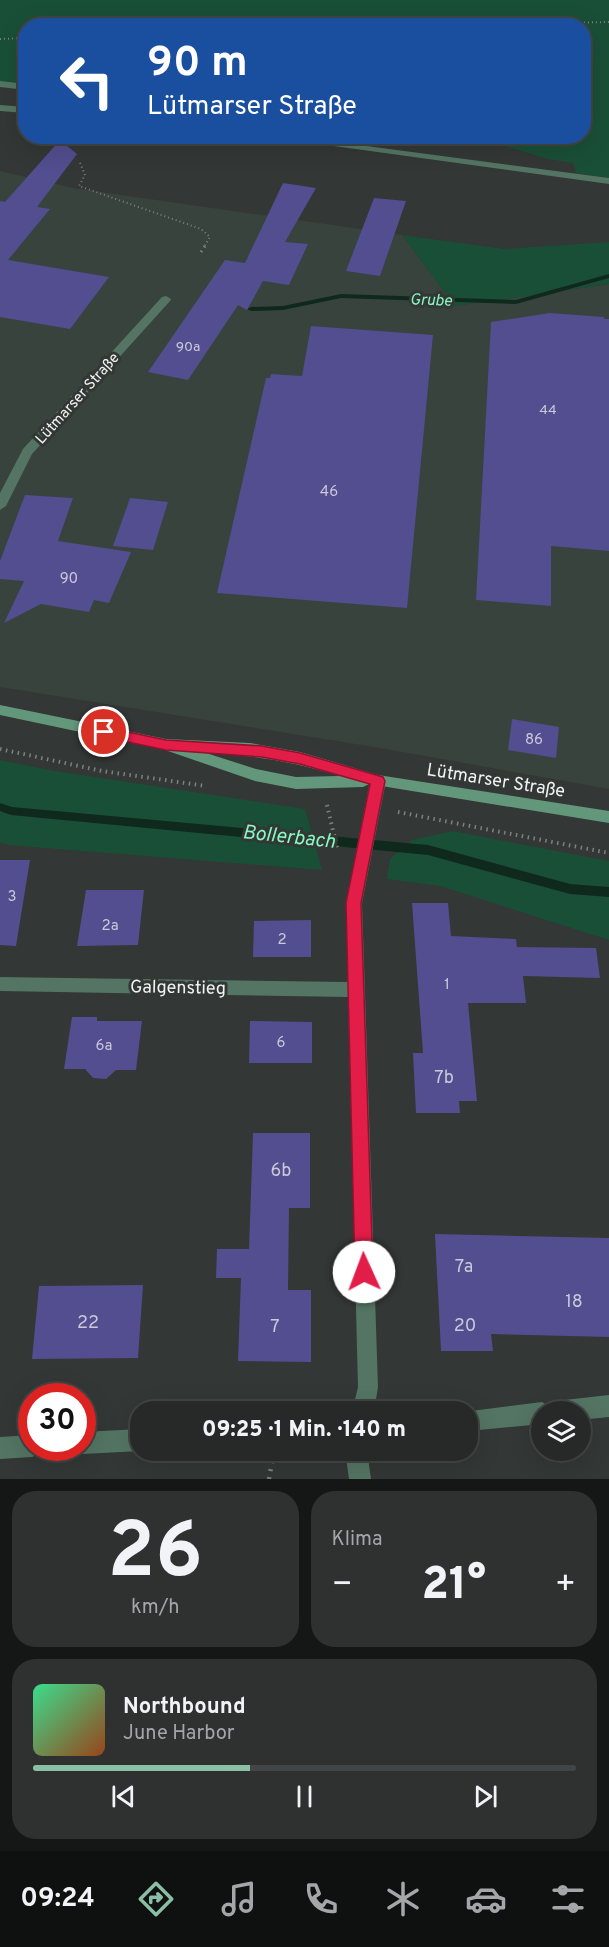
<!DOCTYPE html>
<html lang="de">
<head>
<meta charset="utf-8">
<style>
	:root { --surface:#262928; --page:#2e3130; --text:#f1f3f6; --muted:#a4a6a8; --line:#424545; --accent:#8abfa5 }
	body { margin:0; font-family:Overpass,sans-serif; background:var(--page); color:var(--text); height:100vh; display:flex; flex-direction:column; font-size:22px; white-space:nowrap }
	* { box-sizing:border-box; margin:0 }
	p { font-size:20px; color:var(--muted) }
	.icon { flex:none; width:33px; height:33px; fill:none; stroke:currentColor; stroke-width:2; stroke-linecap:round; stroke-linejoin:round }
	.map { position:relative; height:1479px; overflow:hidden }
	.panel { display:flex; flex-direction:column; gap:12px; padding:12px; background:#151716; flex:1 }
	.panel>* { flex:none }
	.banner { position:absolute; left:18px; top:18px; width:573px; height:126px; border-radius:24px; box-shadow:0 6px 24px #0002,0 0 0 2px var(--line); background:#1a4fa0; color:#fff; overflow:hidden }
	.buttons { position:absolute; left:531px; top:1401px; display:grid; gap:12px }
	.buttons a { display:grid; place-items:center; width:60px; height:60px; border-radius:50%; background:var(--surface); box-shadow:0 6px 24px #0002,0 0 0 2px var(--line); font-size:30px }
	.speed { position:absolute; left:18px; top:1383px; display:flex; gap:12px; font-size:30px; font-weight:700; text-align:center }
	.speed>* { display:grid; place-content:center; width:78px; height:78px; border-radius:50%; background:var(--surface); box-shadow:0 6px 24px #0002,0 0 0 2px var(--line); line-height:1 }
	.speed .limit { border:9px solid #d22; background:#fff; color:#111 }
	.pin { position:absolute; display:grid; place-items:center; width:51px; height:51px; color:#fff; margin:-26px; border:3px solid #fff; border-radius:50%; box-shadow:0 2px 6px #0007 }
	.me { position:absolute; width:66px; margin:-33px; rotate:358deg; stroke-linejoin:round; filter:drop-shadow(0 0 4px #0008) }
	.turn { display:flex; align-items:center; gap:21px; height:126px; padding:0 30px; font-size:27px }
	.turn .icon { width:78px; height:78px; stroke-width:2.5 }
	.turn b { display:block; font-size:42px; line-height:51px }
	.big { font-size:45px; font-weight:800; line-height:1.1 }
	.panel .card { flex:1; display:flex; flex-direction:column; justify-content:center; gap:9px; min-width:0; padding:0 21px; border-radius:24px; background:var(--page) }
	.panel .dial { align-items:center; gap:0 }
	.dial b { font-size:78px; line-height:1 }
	.song { display:flex; align-items:center; gap:18px }
	.cover { width:72px; height:72px; border-radius:9px; background:linear-gradient(135deg,hsl(150 70% 55%),hsl(20 70% 35%)) }
	.played { height:6px; border-radius:3px; background:linear-gradient(90deg,var(--accent) 40%,var(--line) 40%) }
	.keys { display:flex; justify-content:space-around; direction:ltr }
	.heat { display:flex; justify-content:space-between; align-items:center; font-size:33px; direction:ltr }
	.panel .tiles { flex:1; display:grid; gap:12px; grid-template-columns:1fr 1fr }
	.card:last-child { grid-column:span 2 }
	.trip { position:absolute; left:130px; top:1401px; width:348px; height:60px; border-radius:24px; background:var(--surface); box-shadow:0 6px 24px #0002,0 0 0 2px var(--line); font-weight:800; line-height:60px; text-align:center }
	.menu { display:flex; height:96px; justify-content:space-around; align-items:center; background:#0f1010; color:var(--muted) }
	.menu .icon { width:42px; height:42px }
	.menu .active { color:var(--accent) }
	.menu b { font-size:27px; color:var(--text) }
	.map>svg:first-child { display:block }
	.built { fill:#38433d }
	.green { fill:#1a4f37 }
	.lines { fill:none; stroke-linecap:round; stroke-linejoin:round }
	.stream { fill:#0f2a1d; fill-rule:evenodd }
	.building { fill:#524e8f }
	.path-far3 { stroke:#7d817f; stroke-width:2; stroke-dasharray:1 3; stroke-linecap:butt }
	.path-far2 { stroke:#7d817f; stroke-width:3; stroke-dasharray:1.5 4; stroke-linecap:butt }
	.path-far1 { stroke:#7d817f; stroke-width:4; stroke-dasharray:1.5 4.5; stroke-linecap:butt }
	.path { stroke:#7d817f; stroke-width:4.5; stroke-dasharray:2 6; stroke-linecap:butt }
	.lane { fill:#547563; fill-rule:evenodd }
	.street { fill:#547563; fill-rule:evenodd }
	.secondary { fill:#63977c; fill-rule:evenodd }
	.route { fill:#e11d48; stroke:#92132f; stroke-width:1.5 }
	.labels { text-anchor:middle; stroke-width:6; stroke-linejoin:round; paint-order:stroke }
	.far-number-label { font-size:14px; fill:#c8cad9 }
	.far-street-label { font-size:15px; fill:#f0f3f2; stroke:#333735 }
	.number-label { font-size:15px; fill:#c8cad9 }
	.far-water-label { font-size:16px; font-style:italic; fill:#86f9c1; stroke:#333735 }
	.street-label { font-size:18px; fill:#f0f3f2; stroke:#333735 }
	.near-number-label { font-size:18px; fill:#c8cad9 }
	.water-label { font-size:20px; font-style:italic; fill:#86f9c1; stroke:#333735 }
</style>
</head>
<body>
<div class="map">
<svg width="609" height="1479" viewBox="0 0 609 1479">
	<rect width="100%" height="100%" fill="#333735"/>
	<path class="built" d="M0,171l73,17 329,47 53,71 154,-22v505l-229,-41 -380,-61z"/>
	<path class="green" d="M0,0h609v178l-33,-5 -3,-10 -25,-4 -72,-22 108,-1v-110h-558l-1,58h-25z
		M402,235l102,14 105,-7v42l-154,22z
		M0,760l55,11 250,38 17,61 -314,-25 -8,-3z
		M452,831l157,30v79l-169,-54 -53,-7 3,-20 22,-19z"/>
	<g class="lines">
		<path class="stream" d="M609,274v4l-93,26 -175,-6 -58,12 -32,1 -4,-2 4,-2 32,-1 58,-12 175,6z
			M0,803l12,4 416,38 142,39 39,3v10l-39,-3 -142,-39 -417,-40 -11,-4z"/>
	</g>
	<path class="building" d="M60,140l17,14 -40,53 13,2 -42,51 101,17 -39,52 -70,-12v-116l5,1z
		M283,183l33,5 -31,54 23,2 -19,41 -26,-4 -16,29 -9,-5 -50,75 -40,-8 77,-112 20,3z
		M374,198l32,3 -26,75 -34,-5z
		M550,313l54,4v2h5v232l-58,-5v60l-75,-6 15,-278z
		M311,326l122,9 -26,273 -190,-15 49,-215h4l1,-4 31,2z
		M25,495l48,3 -15,43 73,11 -22,51 -15,-3 -5,12 -48,-8 -37,19 20,-42 -24,-2v-18z
		M130,498l38,4 -15,48 -40,-4z
		M512,719l47,8 -3,31 -48,-8z
		M0,860h30l-14,86 -16,-1z
		M86,890h58l-6,55 -61,1z
		M412,903h36l3,33 65,3 1,8 79,1 4,30 -77,-2 3,27h-58l9,98h-18l1,12h-44l-3,-60h10z
		M311,920v37h-58l1,-36z
		M72,1017h25v4h45l-6,49h-20l-10,9 -13,-1 -8,-9h-21z
		M250,1021l62,1v41h-63z
		M253,1133h57v75h-21l-1,82h23v72l-73,-1 3,-83h-25l1,-29h32z
		M435,1234l174,4v99l-118,-3 2,17h-52z
		M143,1285l-5,73 -106,1 7,-73z"/>
	<g class="lines">
		<path class="path-far3" d="M424,26l185,-4
			M0,39l26,-1
			M80,163l5,12 -6,11 122,43 9,8 -6,10"/>
		<path class="path-far2" d="M201,252l4,-6"/>
		<path class="path-far1" d="M0,749l102,22 104,15
			M327,805l10,43
			M398,812l211,41"/>
		<path class="path" d="M269,1479l5,-29"/>
		<path class="lane" d="M0,81l26,3v6l-26,-3z"/>
		<path class="street" d="M0,105l26,2v6l-26,-2z
			M261,136h30l318,42v6z
			M166,296l5,3 -1,2 -138,153 -26,52 -6,4v-17l23,-44 139,-152z
			M378,775l5,2 3,4 -24,122 16,484 -4,25h-22l6,-25 -10,-390 -348,-6v-14l348,5 -2,-79 24,-122 3,-4z
			M609,1395v22l-29,3v-8h-38v12l-74,7v-19h-5l79,-10 5,3 8,-4z
			M141,1429v22l-59,3 -9,-6h9v-16z
			M32,1435v13h10l-2,6 -8,3 -32,2v-22z
			M345,1450h22l4,29h-22z"/>
		<path class="secondary" d="M0,705l166,34 84,4 50,9 78,23 231,36v12l-240,-39 -6,3 -67,2 -41,-8 -90,-31 -165,-35zM206,753c47,2 89,9 134,23l-44,1 -40,-8z"/>
	</g>
	<path class="route" d="M104,727l62,13 96,6 38,7 83,24 2,4 -24,122 12,369 -3,6 -6,3 -7,-3 -2,-6 -9,-369 24,-119 -70,-20 -38,-7 -96,-7 -62,-13 -7,-5z"/>
	<g class="labels">
		<g class="far-number-label">
			<text x="188" y="351">90a</text>
			<text x="548" y="414">44</text>
		</g>
		<g class="far-street-label">
			<text transform="translate(77 398) rotate(-48)" y="5">Lütmarser Straße</text>
		</g>
		<g class="number-label">
			<text x="329" y="496">46</text>
			<text x="69" y="583">90</text>
			<text x="534" y="744">86</text>
			<text x="12" y="901">3</text>
			<text x="110" y="930">2a</text>
			<text x="282" y="944">2</text>
			<text x="447" y="989">1</text>
			<text x="281" y="1047">6</text>
			<text x="104" y="1050">6a</text>
		</g>
		<g class="far-water-label">
			<text transform="translate(431 299) rotate(2)" y="6">Grube</text>
		</g>
		<g class="street-label">
			<text transform="translate(496 780) rotate(9)" y="6">Lütmarser Straße</text>
			<text transform="translate(178 987) rotate(1)" y="6">Galgenstieg</text>
		</g>
		<g class="near-number-label">
			<text x="444" y="1083">7b</text>
			<text x="281" y="1176">6b</text>
			<text x="464" y="1272">7a</text>
			<text x="574" y="1307">18</text>
			<text x="88" y="1328">22</text>
			<text x="465" y="1331">20</text>
			<text x="275" y="1332">7</text>
		</g>
		<g class="water-label">
			<text transform="translate(289 836) rotate(6)" y="7">Bollerbach</text>
		</g>
	</g>
</svg>
<div class="buttons">
<a><svg class="icon" aria-label="layers" viewBox="0 0 24 24"><path d="M12 4l9 5-9 5-9-5zM3 14l9 5 9-5"/></svg></a>
</div>
<div class="speed"><div class="limit">30</div></div>
<div class="pin" style="left:104px;top:732px;background:#d93025"><svg class="icon" aria-label="arrive" viewBox="0 0 24 24"><path d="M6 21V4h12l-3 4 3 4H6"/></svg></div>
<svg class="me" style="left:364px;top:1272px" viewBox="-20 -20 40 40"><circle r="19" fill="#fff"/><path d="M0-13L10 11 0 6-10 11z" fill="#e11d48"/></svg>
<div class="trip">09:25 · 1 Min. · 140 m</div>
<div class="banner">
<div class="turn"><svg class="icon" aria-label="left" viewBox="0 0 24 24"><path d="M17 20v-9H6M10 6l-5 5 5 5"/></svg><div><b>90 m</b>Lütmarser Straße</div></div>
</div>
</div>
<section class="panel">
<div class="tiles">
<div class="card dial"><b>26</b><p>km/h</p></div>
<div class="card"><p>Klima</p>
<div class="heat"><a>−</a><b class="big">21°</b><a>+</a></div>
</div>
<div class="card">
<div class="song"><i class="cover"></i><div><b>Northbound</b><p>June Harbor</p></div></div>
<div class="played"></div>
<div class="keys"><svg class="icon" aria-label="previous" viewBox="0 0 24 24"><path d="M18 5L8 12l10 7zM5 5v14"/></svg><svg class="icon" aria-label="pause" viewBox="0 0 24 24"><path d="M8 5v14M16 5v14"/></svg><svg class="icon" aria-label="next" viewBox="0 0 24 24"><path d="M6 5l10 7-10 7zM19 5v14"/></svg></div>
</div>
</div>
</section>
<nav class="menu">
<b>09:24</b>
<svg class="icon active" aria-label="directions" viewBox="0 0 24 24"><path d="M12 3l9 9-9 9-9-9zM9 14v-3h6M13 9l2 2-2 2"/></svg>
<svg class="icon" aria-label="music" viewBox="0 0 24 24"><path d="M9 18V5l10-2v13"/><circle cx="6" cy="18" r="3"/><circle cx="16" cy="16" r="3"/></svg>
<svg class="icon" aria-label="phone" viewBox="0 0 24 24"><path d="M5 4h4l2 5-3 2q2 4 5 5l2-3 5 2v4C11 20 4 13 5 4z"/></svg>
<svg class="icon" aria-label="climate" viewBox="0 0 24 24"><path d="M12 3v18M4 7l16 10M4 17L20 7"/></svg>
<svg class="icon" aria-label="car" viewBox="0 0 24 24"><path d="M5 17H2v-5l4-1 3-4h7l3 4 3 1v5h-3M9 17h6M6 11h13"/><circle cx="7" cy="17" r="2"/><circle cx="17" cy="17" r="2"/></svg>
<svg class="icon" aria-label="filters" viewBox="0 0 24 24"><path d="M4 7h16M4 17h16"/><circle cx="9" cy="7" r="2"/><circle cx="15" cy="17" r="2"/></svg>
</nav>
</body>
</html>
